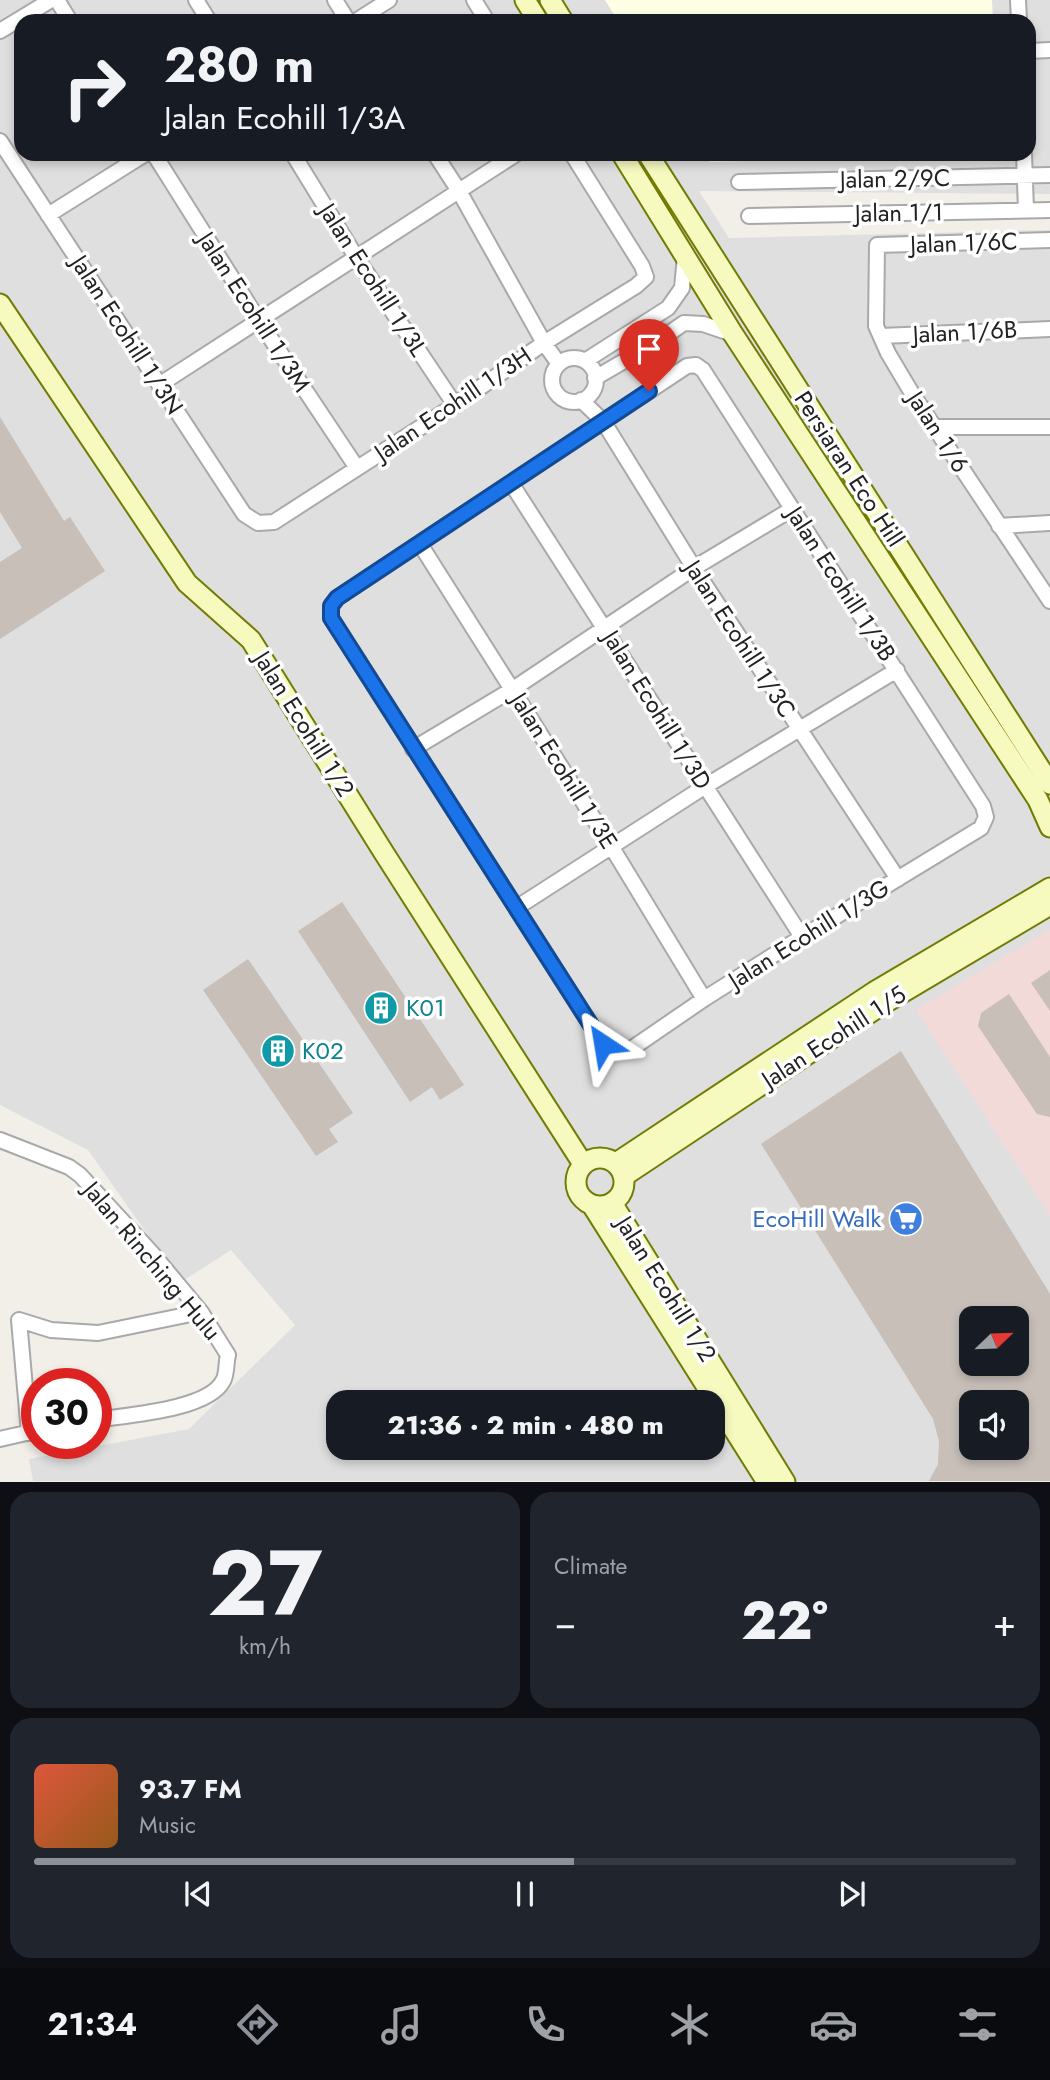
<!DOCTYPE html>
<html lang="en">
<head>
<meta charset="utf-8">
<style>
	:root { --surface:#171b24; --page:#20242c; --text:#f1f3f6; --muted:#9ea1a6; --line:#363941; --accent:#8c9099 }
	body { margin:0; font-family:Jost,sans-serif; background:var(--page); color:var(--text); height:100vh; display:flex; flex-direction:column; font-size:26px; white-space:nowrap }
	* { box-sizing:border-box; margin:0 }
	p { font-size:23px; color:var(--muted) }
	.icon { flex:none; width:38px; height:38px; fill:none; stroke:currentColor; stroke-width:2; stroke-linecap:round; stroke-linejoin:round }
	.map { position:relative; height:1482px; overflow:hidden }
	.sheet { display:flex; flex-direction:column; gap:10px; padding:10px; background:#0d0f14; flex:1 }
	.sheet>* { flex:none }
	.top-card { position:absolute; left:14px; top:14px; width:1022px; height:147px; border-radius:21px; box-shadow:0 4px 10px #0003; background:#171b24; color:var(--text); overflow:hidden }
	.needle { width:46px; rotate:67deg }
	.tools { position:absolute; left:959px; top:1306px; display:grid; gap:14px }
	.tools a { display:grid; place-items:center; width:70px; height:70px; border-radius:14px; background:var(--surface); box-shadow:0 4px 10px #0003; font-size:35px }
	.speed { position:absolute; left:21px; top:1368px; display:flex; gap:14px; font-size:35px; font-weight:700; text-align:center }
	.speed>* { display:grid; place-content:center; width:91px; height:91px; border-radius:50%; background:var(--surface); box-shadow:0 4px 10px #0003; line-height:1 }
	.speed .limit { border:10px solid #d22; background:#fff; color:#111 }
	.pin { position:absolute; display:grid; place-items:center; width:60px; height:60px; color:#fff; margin:-72px -30px; border-radius:50% 50% 50% 0; rotate:-45deg; box-shadow:0 0 7px #0007 }
	.pin .icon { rotate:45deg }
	.me { position:absolute; width:77px; margin:-38px; rotate:327deg; stroke-linejoin:round; filter:drop-shadow(0 0 5px #0008) }
	.turn { display:flex; align-items:center; gap:24px; height:147px; padding:0 35px; font-size:32px }
	.turn .icon { width:91px; height:91px; stroke-width:2.5 }
	.turn b { display:block; font-size:49px; line-height:60px }
	.big { font-size:52px; font-weight:800; line-height:1.1 }
	.sheet .card { flex:1; display:flex; flex-direction:column; justify-content:center; gap:10px; min-width:0; padding:0 24px; border-radius:21px; background:var(--page) }
	.sheet .dial { align-items:center; gap:0 }
	.dial b { font-size:91px; line-height:1 }
	.song { display:flex; align-items:center; gap:21px }
	.cover { width:84px; height:84px; border-radius:10px; background:linear-gradient(135deg,hsl(10 70% 55%),hsl(30 70% 35%)) }
	.played { height:7px; border-radius:4px; background:linear-gradient(90deg,var(--accent) 55%,var(--line) 55%) }
	.keys { display:flex; justify-content:space-around; direction:ltr }
	.heat { display:flex; justify-content:space-between; align-items:center; font-size:38px; direction:ltr }
	.sheet .tiles { flex:1; display:grid; gap:10px; grid-template-columns:1fr 1fr }
	.card:last-child { grid-column:span 2 }
	.trip { position:absolute; left:326px; top:1390px; width:399px; height:70px; border-radius:21px; background:var(--surface); box-shadow:0 4px 10px #0003; font-weight:800; line-height:70px; text-align:center }
	.tabs { display:flex; height:112px; justify-content:space-around; align-items:center; background:#090b0e; color:var(--muted) }
	.tabs .icon { width:49px; height:49px }
	.tabs .current { color:var(--accent) }
	.tabs b { font-size:32px; color:var(--text) }
	.map>svg:first-child { display:block }
	.residential { fill:#e0dfdf; fill-rule:evenodd }
	.commercial { fill:#f2dad9 }
	.education { fill:#ffffe5 }
	.building { fill:#c7bfb8; fill-rule:evenodd }
	.lines { fill:none; stroke-linecap:round; stroke-linejoin:round }
	.street-casing { stroke:#a9a9a9; stroke-width:18 }
	.secondary-casing { stroke:#707d05; stroke-width:23 }
	.street { stroke:#fff; stroke-width:14 }
	.secondary { stroke:#f7fabf; stroke-width:19 }
	.route-casing { stroke:#114b97; stroke-width:18 }
	.route { stroke:#1a73e8; stroke-width:12 }
	.labels { text-anchor:middle; stroke-width:7; stroke-linejoin:round; paint-order:stroke }
	.street-label { font-size:24px; fill:#222; stroke:#fff }
	.culture-label { font-size:24px; fill:#0d838f; stroke:#fff; text-anchor:start }
	.shop-label { font-size:24px; fill:#366cbe; stroke:#fff; text-anchor:end }
</style>
</head>
<body>
<div class="map">
<svg width="1050" height="1482" viewBox="0 0 1050 1482">
	<rect width="100%" height="100%" fill="#f2efe9"/>
	<path class="residential" d="M0,0h1050v194l-351,-3 30,47 321,-8v1251h-1017l-4,-22 160,-30 106,-104 -64,-75 -50,32 -93,-132 -88,-45zM21,21h1008v133h-1008zM971,1318h46v45h-46zM338,1402h374v45h-374zM971,1402h46v45h-46z"/>
	<path class="commercial" d="M1050,929v287l-134,-206z"/>
	<path class="education" d="M605,0h387l1,21h-375z
		M704,154h274l-268,8z"/>
	<path class="building" d="M0,417l64,104 6,-4 35,54 -105,68v-77l22,-14 -22,-36z
		M342,902l122,183 -24,15 -8,-13 -22,15 -112,-171z
		M248,959l105,154 -24,16 9,13 -22,14 -113,-166z
		M1050,970v41l-19,-28z
		M1009,994l41,63v60l-13,-3 -59,-88 3,-13z
		M901,1051l149,243v187h-121l9,-17 1,-23 -6,-22 -172,-275zM971,1318h46v45h-46zM971,1402h46v45h-46z"/>
	<g class="lines">
		<g class="street-casing">
			<path id="street" d="M57,0l13,21
				M196,0l13,21
				M335,0l13,21
				M474,0l13,21
				M1018,0l1,21
				M356,21l33,-21
				M0,31l51,-31
				M1029,51l21,-1
				M0,141l244,373 14,9 16,-1 181,-117 89,-62 92,-57 10,-9 -4,-11 -70,-112
				M154,154l105,167 98,147
				M293,154l63,103 99,148
				M435,154l24,37 85,152 15,21
				M1024,154l2,56
				M739,182l311,-7
				M48,215l97,-61
				M749,216l301,-6
				M1050,240l-173,5 -1,81 12,27 25,42 137,206
				M881,336l169,-7
				M552 380a22 22 0 1 1 44 0a22 22 0 1 1-44 0Z
				M585,361l83,-53 14,-20 3,-32
				M696,365l7,5 280,436 3,11 -5,11 -179,109 -98,62 -73,50 -13,2 -15,-7 -272,-426v-12l6,-8 350,-232z
				M595,378l60,-35 29,-20 19,1 30,10
				M159,385l357,-231
				M581,400l22,21 91,147 204,311
				M935,427h115
				M511,483c98,151 193,303 291,454
				M999,526l51,-3
				M420,544l191,302 93,153
				M413,749l100,-60 181,-121 98,-59
				M516,908l188,-121 193,-117
				M0,1140l69,27 11,8 71,77 50,60 27,43c-2,7 -1,20 -5,26 -15,29 -96,34 -127,39
				M29,1433l-10,-113 32,10 47,3 103,-21
				M0,1439l35,-8"/>
		</g>
		<g class="secondary-casing">
			<path id="secondary" d="M525,0l13,21
				M550,0l13,21
				M622,154l111,180 305,466 12,27
				M648,154l402,630
				M0,304l187,279 64,57 133,213 199,311
				M576 1182a24 24 0 1 1 48 0a24 24 0 1 1-48 0Z
				M616,1163l258,-171 176,-104
				M624,1176l259,-172 167,-99
				M612,1203l173,279
				M592,1205l175,277"/>
		</g>
		<use href="#street" class="street"/>
		<use href="#secondary" class="secondary"/>
	</g>
	<g class="lines">
		<g class="route-casing">
			<path id="route" d="M603,1044l-272,-426v-12l6,-8 312,-207"/>
		</g>
		<use href="#route" class="route"/>
	</g>
	<defs>
		<g id="building-disc" transform="scale(1.75)"><circle r="9.5" fill="#0f9aa8" stroke="#fff"/><path d="M-4-6H4V6H1V3H-1V6H-4ZM-2.5-4.3h1.7v1.8h-1.7ZM.8-4.3h1.7v1.8H.8ZM-2.5-1h1.7V.8h-1.7ZM.8-1h1.7V.8H.8Z" fill="#fff"/></g>
		<g id="supermarket-disc" transform="scale(1.75)"><circle r="9.5" fill="#3f7fe0" stroke="#fff"/><path d="M-6-5.5h2.5l.6 2H6L4.5 2H-2.5L-4.4-4H-6ZM-1.5 3.2a1.3 1.3 0 1 0 .1 0ZM3 3.2a1.3 1.3 0 1 0 .1 0Z" fill="#fff"/></g>
	</defs>
	<g fill-rule="evenodd">
		<use href="#building-disc" x="381" y="1008"/>
		<use href="#building-disc" x="278" y="1051"/>
		<use href="#supermarket-disc" x="906" y="1219"/>
	</g>
	<g class="labels">
		<g class="street-label">
			<text transform="translate(895 179) rotate(-1)" y="8">Jalan 2/9C</text>
			<text transform="translate(899 213) rotate(-1)" y="8">Jalan 1/1</text>
			<text transform="translate(964 243) rotate(-2)" y="8">Jalan 1/6C</text>
			<text transform="translate(373 280) rotate(57)" y="8">Jalan Ecohill 1/3L</text>
			<text transform="translate(254 312) rotate(57)" y="8">Jalan Ecohill 1/3M</text>
			<text transform="translate(965 332) rotate(-3)" y="8">Jalan 1/6B</text>
			<text transform="translate(127 335) rotate(57)" y="8">Jalan Ecohill 1/3N</text>
			<text transform="translate(453 404) rotate(-34)" y="8">Jalan Ecohill 1/3H</text>
			<text transform="translate(938 432) rotate(57)" y="8">Jalan 1/6</text>
			<text transform="translate(849 469) rotate(57)" y="8">Persiaran Eco Hill</text>
			<text transform="translate(841 584) rotate(57)" y="8">Jalan Ecohill 1/3B</text>
			<text transform="translate(740 639) rotate(57)" y="8">Jalan Ecohill 1/3C</text>
			<text transform="translate(657 710) rotate(58)" y="8">Jalan Ecohill 1/3D</text>
			<text transform="translate(304 724) rotate(58)" y="8">Jalan Ecohill 1/2</text>
			<text transform="translate(564 771) rotate(58)" y="8">Jalan Ecohill 1/3E</text>
			<text transform="translate(809 934) rotate(-32)" y="8">Jalan Ecohill 1/3G</text>
			<text transform="translate(834 1037) rotate(-33)" y="8">Jalan Ecohill 1/5</text>
			<text transform="translate(152 1261) rotate(50)" y="8">Jalan Rinching Hulu</text>
			<text transform="translate(666 1289) rotate(58)" y="8">Jalan Ecohill 1/2</text>
		</g>
		<g class="culture-label">
			<text x="406" y="1016">K01</text>
			<text x="302" y="1059">K02</text>
		</g>
		<g class="shop-label">
			<text x="881" y="1227">EcoHill Walk</text>
		</g>
	</g>
</svg>
<div class="tools">
<a><svg class="needle" viewBox="-14 -14 28 28"><path d="M0-13l5 13h-10z" fill="#e53935"/><path d="M0 13l5-13h-10z" fill="#9ea1a6"/></svg></a>
<a><svg class="icon" aria-label="sound" viewBox="0 0 24 24"><path d="M4 9h4l5-4v14l-5-4H4zM17 9q2 3 0 6"/></svg></a>
</div>
<div class="speed"><div class="limit">30</div></div>
<div class="pin" style="left:649px;top:391px;background:#d93025"><svg class="icon" aria-label="arrive" viewBox="0 0 24 24"><path d="M6 21V4h12l-3 4 3 4H6"/></svg></div>
<svg class="me" style="left:603px;top:1044px" viewBox="-20 -20 40 40"><path d="M0-17L14 15 0 8-14 15z" fill="#1a73e8" stroke="#fff" stroke-width="4"/></svg>
<div class="trip">21:36 · 2 min · 480 m</div>
<div class="top-card">
<div class="turn"><svg class="icon" aria-label="right" viewBox="0 0 24 24"><path d="M7 20v-9h11M14 6l5 5-5 5"/></svg><div><b>280 m</b>Jalan Ecohill 1/3A</div></div>
</div>
</div>
<section class="sheet">
<div class="tiles">
<div class="card dial"><b>27</b><p>km/h</p></div>
<div class="card"><p>Climate</p>
<div class="heat"><a>−</a><b class="big">22°</b><a>+</a></div>
</div>
<div class="card">
<div class="song"><i class="cover"></i><div><b>93.7 FM</b><p>Music</p></div></div>
<div class="played"></div>
<div class="keys"><svg class="icon" aria-label="previous" viewBox="0 0 24 24"><path d="M18 5L8 12l10 7zM5 5v14"/></svg><svg class="icon" aria-label="pause" viewBox="0 0 24 24"><path d="M8 5v14M16 5v14"/></svg><svg class="icon" aria-label="next" viewBox="0 0 24 24"><path d="M6 5l10 7-10 7zM19 5v14"/></svg></div>
</div>
</div>
</section>
<nav class="tabs">
<b>21:34</b>
<svg class="icon current" aria-label="directions" viewBox="0 0 24 24"><path d="M12 3l9 9-9 9-9-9zM9 14v-3h6M13 9l2 2-2 2"/></svg>
<svg class="icon" aria-label="music" viewBox="0 0 24 24"><path d="M9 18V5l10-2v13"/><circle cx="6" cy="18" r="3"/><circle cx="16" cy="16" r="3"/></svg>
<svg class="icon" aria-label="phone" viewBox="0 0 24 24"><path d="M5 4h4l2 5-3 2q2 4 5 5l2-3 5 2v4C11 20 4 13 5 4z"/></svg>
<svg class="icon" aria-label="climate" viewBox="0 0 24 24"><path d="M12 3v18M4 7l16 10M4 17L20 7"/></svg>
<svg class="icon" aria-label="car" viewBox="0 0 24 24"><path d="M5 17H2v-5l4-1 3-4h7l3 4 3 1v5h-3M9 17h6M6 11h13"/><circle cx="7" cy="17" r="2"/><circle cx="17" cy="17" r="2"/></svg>
<svg class="icon" aria-label="filters" viewBox="0 0 24 24"><path d="M4 7h16M4 17h16"/><circle cx="9" cy="7" r="2"/><circle cx="15" cy="17" r="2"/></svg>
</nav>
</body>
</html>
